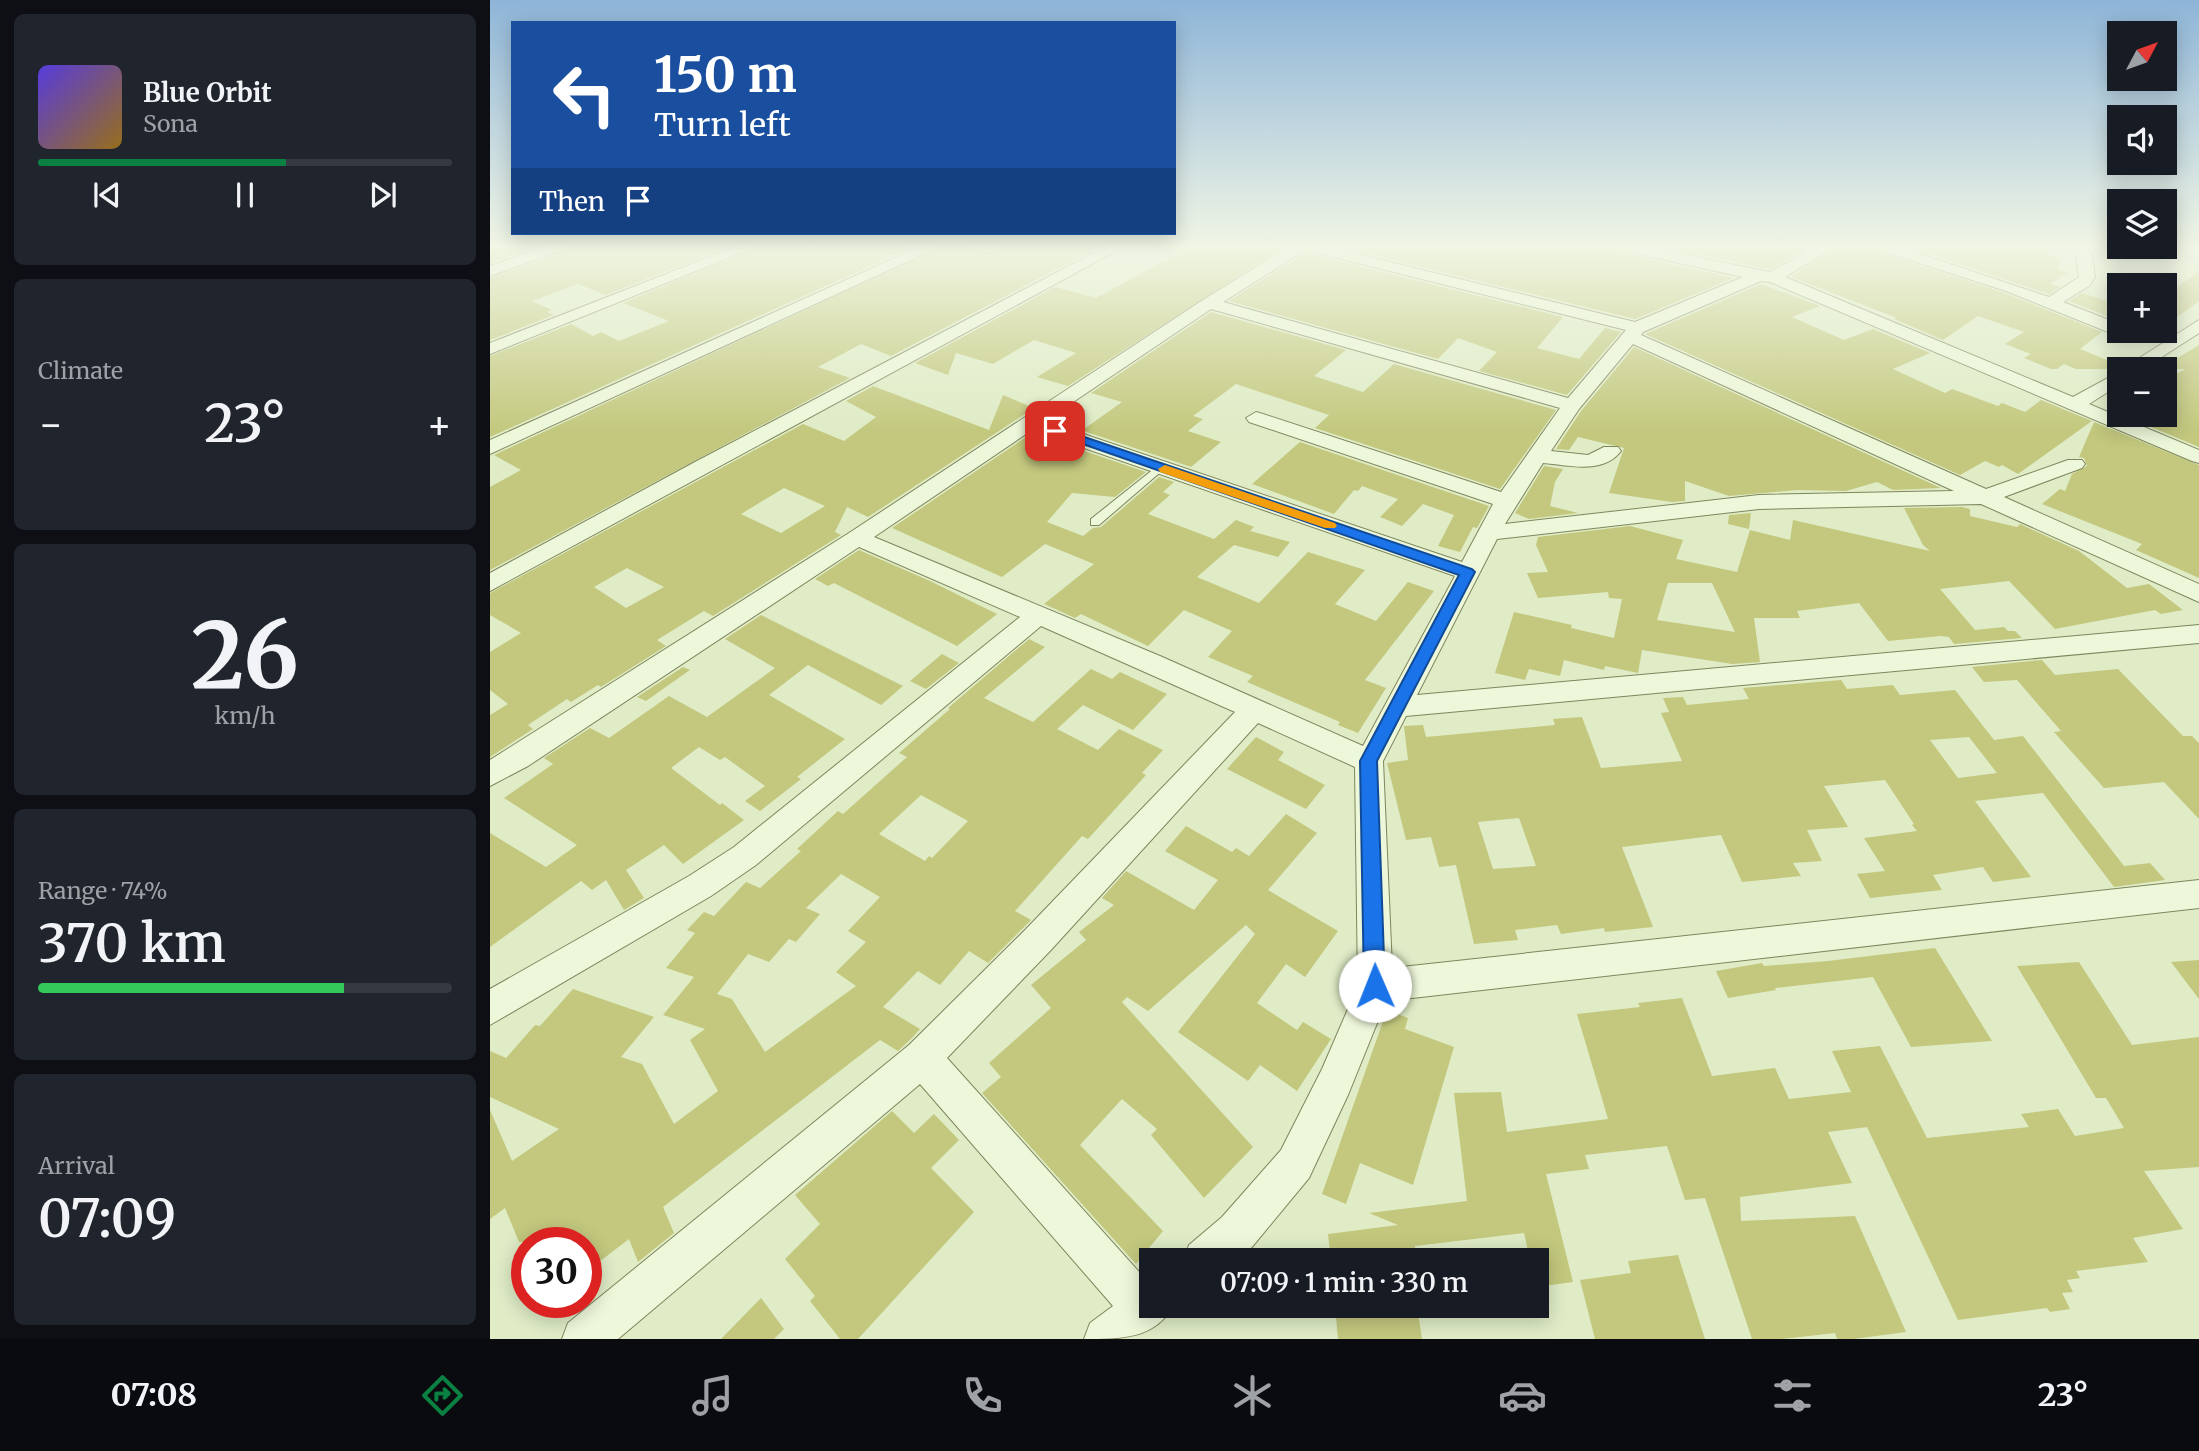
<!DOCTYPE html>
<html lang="en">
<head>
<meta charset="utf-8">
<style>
	:root { --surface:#171b24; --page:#20242c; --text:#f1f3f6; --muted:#9ea1a6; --line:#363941; --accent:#0b8043 }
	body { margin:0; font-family:Merriweather,serif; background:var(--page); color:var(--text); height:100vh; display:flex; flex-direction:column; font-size:26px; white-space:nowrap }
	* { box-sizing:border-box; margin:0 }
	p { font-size:23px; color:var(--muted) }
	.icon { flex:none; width:38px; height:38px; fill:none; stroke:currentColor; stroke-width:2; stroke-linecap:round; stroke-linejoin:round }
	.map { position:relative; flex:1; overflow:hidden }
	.drawer { display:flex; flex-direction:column; gap:14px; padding:14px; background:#0d0f14; width:490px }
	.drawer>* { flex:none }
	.banner { position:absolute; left:21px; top:21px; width:665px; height:214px; border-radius:0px; box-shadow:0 4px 18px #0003; background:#1a4fa0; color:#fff; overflow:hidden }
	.needle { width:46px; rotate:49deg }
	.buttons { position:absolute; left:1617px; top:21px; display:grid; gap:14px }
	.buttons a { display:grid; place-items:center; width:70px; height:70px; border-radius:0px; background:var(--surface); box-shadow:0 4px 18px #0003; font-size:35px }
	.speed { position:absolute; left:21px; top:1227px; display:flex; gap:14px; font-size:35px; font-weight:700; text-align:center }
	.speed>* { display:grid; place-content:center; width:91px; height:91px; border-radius:50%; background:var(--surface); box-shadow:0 4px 18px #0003; line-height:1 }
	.speed .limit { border:10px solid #d22; background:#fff; color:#111 }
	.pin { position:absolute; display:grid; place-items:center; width:60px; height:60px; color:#fff; margin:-30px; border-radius:14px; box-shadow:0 4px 10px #0006 }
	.me { position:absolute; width:77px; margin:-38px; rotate:359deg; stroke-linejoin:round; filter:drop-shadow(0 0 5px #0008) }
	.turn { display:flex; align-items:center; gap:24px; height:147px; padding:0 28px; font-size:32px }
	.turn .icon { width:91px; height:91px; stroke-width:2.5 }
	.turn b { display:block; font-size:49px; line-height:60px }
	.then { display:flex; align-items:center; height:66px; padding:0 28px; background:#0003; gap:14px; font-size:26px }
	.big { font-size:52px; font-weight:600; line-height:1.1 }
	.drawer .tile { flex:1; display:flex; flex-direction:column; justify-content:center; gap:10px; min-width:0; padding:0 24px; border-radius:10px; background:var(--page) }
	.drawer .dial { align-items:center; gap:0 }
	.dial b { font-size:91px; line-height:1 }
	.song { display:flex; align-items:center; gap:21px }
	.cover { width:84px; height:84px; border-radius:10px; background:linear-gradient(135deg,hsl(250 70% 55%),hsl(40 70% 35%)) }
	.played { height:7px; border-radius:4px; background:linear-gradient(90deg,var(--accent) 60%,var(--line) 60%) }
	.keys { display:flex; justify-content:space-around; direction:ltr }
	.heat { display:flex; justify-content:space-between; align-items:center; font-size:38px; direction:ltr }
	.charge { height:10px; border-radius:5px; background:linear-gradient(90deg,#34c759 74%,var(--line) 0) }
	.trip { position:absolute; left:649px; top:1248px; width:410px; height:70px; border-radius:0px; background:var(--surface); box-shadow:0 4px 18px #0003; font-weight:600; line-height:70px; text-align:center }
	.tabs { display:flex; height:112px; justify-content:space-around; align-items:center; background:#090b0e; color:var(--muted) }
	.tabs .icon { width:49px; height:49px }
	.tabs .on { color:var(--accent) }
	.tabs b { font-size:32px; color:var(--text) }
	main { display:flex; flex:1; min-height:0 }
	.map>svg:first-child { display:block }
	.building { fill:#c3c87e; fill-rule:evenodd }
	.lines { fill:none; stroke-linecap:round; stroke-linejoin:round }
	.lane-casing { stroke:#7f865d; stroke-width:2 }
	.street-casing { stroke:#7f865d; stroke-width:2 }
	.lane { fill:#edf7d9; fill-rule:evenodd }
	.street { fill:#edf7d9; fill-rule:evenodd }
	.route { fill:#1a73e8; stroke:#114b97; stroke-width:2 }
	.slow { fill:#f59e0b }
</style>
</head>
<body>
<main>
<section class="drawer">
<div class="tile">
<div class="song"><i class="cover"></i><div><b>Blue Orbit</b><p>Sona</p></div></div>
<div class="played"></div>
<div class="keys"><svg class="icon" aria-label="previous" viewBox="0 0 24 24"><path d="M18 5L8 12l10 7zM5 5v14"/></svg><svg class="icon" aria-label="pause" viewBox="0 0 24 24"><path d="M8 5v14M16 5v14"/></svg><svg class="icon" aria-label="next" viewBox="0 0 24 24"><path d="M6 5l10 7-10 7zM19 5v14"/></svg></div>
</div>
<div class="tile"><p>Climate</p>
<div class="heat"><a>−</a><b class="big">23°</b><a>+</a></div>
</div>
<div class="tile dial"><b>26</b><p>km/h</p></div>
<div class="tile"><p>Range · 74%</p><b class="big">370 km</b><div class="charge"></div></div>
<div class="tile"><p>Arrival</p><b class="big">07:09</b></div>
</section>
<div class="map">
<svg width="1709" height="1339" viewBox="0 0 1709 1339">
	<rect width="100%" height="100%" fill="#dfecc6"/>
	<path class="building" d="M18,245h33l-51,18v-12z
		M83,245h160l-127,50 -28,-11 -46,17 20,9 -5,2 7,3 -64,25v-62l79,-28z
		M272,245h37l13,4 10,-4h74l12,4 -418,188v-81l81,-32 22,12 8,-4 18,9 50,-20 -46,-18z
		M455,245h17l28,7 15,-7h98l-212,111 -30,-12 -43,23 32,11 -360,192v-83l31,-17 -27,-15z
		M704,245h93l-219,141 -31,-9 39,-24 -42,-13 -41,24 -37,-11 -8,22 -33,-12 140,-76 41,11z
		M841,245h275l8,7 120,26 -99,41z
		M1159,245h145l15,3 -39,21z
		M1350,245h28l4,5 133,43 97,39 -22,17 42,17 -2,3h-44l-12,-5 -7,5h-6l-27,-11 7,-4 -26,-10 19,-12 -46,-16 -35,24 -49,-21 3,-1 -106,-41z
		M1411,245h153l-8,10 16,4 -5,10 11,3 -18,12 10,3 -11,7z
		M815,253l258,64 -26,31 42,11 26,-31 16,4 -54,63 -88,-24 18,-19 -39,-14 -20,21 -209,-58z
		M1709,271v30l-34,25v-29z
		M1271,284l59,22 -28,11 52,23 29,-11 57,24 -37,16 52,24 7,-4 46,17 4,-3 23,9 16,-12 51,21 -74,53 -16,-9 -3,2 -14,-6 -25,14 -315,-141z
		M1592,293l37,12v13l-2,2 -48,-19z
		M721,312l135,38 -32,26 49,16 31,-28 162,46 -56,79 -185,-61 14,-13 -93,-31 -43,32 10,3 -15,12 33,11 -30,25 -140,-47 5,-3 28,12 38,-27 -31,-9z
		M1709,345v102l-77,-32h43v-35l20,-11h-26z
		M1144,347l307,141 -48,2 -16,-8 -31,9 -49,-1 -68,6 -44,-15v20l-13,1 -63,-9 15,-45 -46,-11 -9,13 -13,-1 25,-38z
		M383,386l116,44 14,-35 31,13 -166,109 -21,-10 -12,25 6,3 -128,81 -9,-5 -47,29 9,6 -65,41 -3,-2 -27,17 -4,-3 -39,26 5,4 -43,28v-42l18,-11 -18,-14v-38l31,-19 -31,-18v-22l313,-169 41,17 32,-24 -30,-16zM294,488l41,18 -44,27 -40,-19zM137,568l37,19 -38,21 -32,-21z
		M1604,422l105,43v113l-63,-28 6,-6 -100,-40 18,-15 5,2 7,-17 15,-8 -3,-8 -5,-1z
		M542,433l114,39 -31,25 -43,-4 -25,29 36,14 10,-8 8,-1 58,-50 15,5 -11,10 7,3 -22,19 66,25 22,-19 18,7 -4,4 40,11 -12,15 -44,-12 -37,32 62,26 49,-51 57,18 -30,34 41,17 32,-39 26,9 -69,89 21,8 -28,45 -20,-8 2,-3 -93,-40 6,-6 -45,-19 24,-26 -48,-21 -36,36 -67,-32 -6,4 -31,-14 50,-40 -49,-20 -43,33 -110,-49z
		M810,442l189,64 -12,22 -4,-1 -13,25 -22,-6 16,-31 -31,-11 -21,22 -22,-9 18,-18 -36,-13 -4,5 -4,-1 -20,24 -82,-30z
		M1054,466l19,3 -8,13 -5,24 28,7 -49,6 -14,-6z
		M1472,507l8,2v7l47,11 3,-3 59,27 48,37 22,-4 34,26 -22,4 -6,-4 -100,19 -46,-48 -69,8 35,41 29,-3 4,4h7l7,7 -68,6 -5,-7 -8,-1 -53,5 -29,-38 -62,8 3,7h-46l6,44 -28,2 -90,-14 -4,23 -33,-7 -1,4 -40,-10 -4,16 -31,-7 -4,11 -30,-7 19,-61 58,13 -1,3 43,10 8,-39 -13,-1 -1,-6 -70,6 -11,-25 21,-1 -12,-27 2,-8 92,-11 53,14 -7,19 61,13 13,-42 40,10 3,-20 137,31 -7,-6 -19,-37zM1178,583h44l23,49 -78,-12z
		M1261,513l-2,16 -21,-5 1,-9z
		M369,550l71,31 67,33 -40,32 -123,-63 -6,3 -13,-7z
		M271,615l142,71 -22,19 -73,-40 -39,30 76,44 -48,38 4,2 -41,32 -15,-10 20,-15 -40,-29 -5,3 -21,-13 -28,21 49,37 2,-2 22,17 -61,44 -19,-19 -38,25 18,28 -20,12 -18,-30 -14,10 -11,-9 -91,66v-114l56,34 31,-22 -73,-47 49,-34 -9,-6 46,-30 19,10 60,-42 38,21 68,-49 -50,-29z
		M539,639l16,8 -61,51 49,24 58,-53 21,10 8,-7 47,22 -34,36 -50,-25 -26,24 41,21 21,-21 44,21 -21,23 4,2 -58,64 -6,-3 -67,75 16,9 -43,43 -19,-12 -29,34 -22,-14 -35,36 37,22 -9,10 -13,12 -18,-11 -217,167 11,26 -36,29 -9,-23 -43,33v-30h-67l-14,-34 -15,11v-109l22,51 47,-32 -69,-32v-46l16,7 29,-33 5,1 33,-37 81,28 -33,40 21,7 32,60 44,-33 -28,-51 15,-11 -42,-14 31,-38 -28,-9 29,-35 -8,-3 17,-18 10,4 32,-34 14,6 41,-37 -4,-2 41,-38 5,3 64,-57 -8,-4 51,-44 -2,-1zM431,795l47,26 -36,37 -3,-2 -4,5 -46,-27zM351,874l39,23 -32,34 18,11 -30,30 20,14 -91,66 -33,-53 -15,-5 31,-40 21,8 20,-23 7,3 24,-28 -14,-6z
		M452,654l17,9 -33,26 -16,-8z
		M1552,660l13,15 63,-6 65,67h9l7,7v76l-35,-37 -60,6 -50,-56 7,-1 -44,-51 -33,2 -12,-15z
		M193,667l7,3 -44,31 -9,-4z
		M1351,680l6,9 46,-4 7,10 55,-5 39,50 29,-4 101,130 26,-3 15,17 -51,7 -71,-94 -68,8 56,76 -38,5 -10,-15 -50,8 9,15 -72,8 -13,-24 28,-3 -21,-33 53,-7 -5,-6 2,-1 -29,-44 -61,6 24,41 -41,3 15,31 -29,2 8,13 -59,6 -21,-47 -99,12 31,80 -48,5 -1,-4 -43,6 -4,-9 -42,5 3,10 -44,4 -18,-79 -17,2 -8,-30 -25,3 -19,-77 21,-3 -4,-34 19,-1 3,12 129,-12 -2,-6 29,-2 19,51 81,-7 -21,-48 8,-1 -6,-14 20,-1 4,8 62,-6 -6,-11zM1479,737l28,36 -39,5 -28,-38zM1029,818l17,48 -43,3 -15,-47z
		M766,737l28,15 -6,8 47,25 -19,24 -79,-40z
		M796,814l31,19 -49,57 70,41 -33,46 -19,-13 -29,39 40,27 6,-8 28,17 -34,52 -37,-26 -12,16 -70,-49 77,-98 -9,-9 -98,86 -21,-14 -5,5 131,145 -49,51 -53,-63 6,-6 -35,-30 -42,46 83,86 -27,33 -154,-171 19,-16 -12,-14 62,-55 -20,-23 55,-45 -7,-8 35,-27 -12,-7 24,-27 68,39 24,-30 -53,-29 21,-25 46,26 4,-4 13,8z
		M1445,948l57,93 -81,6 -38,-70 -98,11 1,2 -48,8 -12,-27 46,-8 2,3 64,-5z
		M1709,960v39l-28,-37z
		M1589,962l53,83 67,-8v130l-55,4 39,58 -50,9 15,24 -72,9 4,7 -13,2 6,12 -11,1 8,16 -20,3 -3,-4 -89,12 -91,-193 -39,5 24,51 -112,14 1,24 114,-5 51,116 -52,7h-17l-2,-6 -53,6h-30l-47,-141 -20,2 -18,-54 -82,9 4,14 -43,5 27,108 -37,5v-27h-6l-6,-27 -109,13 2,14h-86l-3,-26 70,-9 -29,-12 98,-12 -13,-108 47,-1 6,40 101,-13 -31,-105 63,-7 -2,-4 44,-5 30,78 63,-8 14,31 62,-7 -19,-41 48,-5 47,92 102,-11 -8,-13 37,-5 17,27 49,-8 -18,-30h-10l-79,-132z
		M897,1010l21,8 -3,11 49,18 -41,138 -53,-22 -14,41 -24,-10z
		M402,1111l22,22 20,-19 25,26 -28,28 43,44 -116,127h-18l-30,-38 5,-5 -30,-37 35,-35 -25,-29z
		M1188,1255l27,84h-110l-15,-59 51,-7 -3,-12z
		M271,1298l23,31 -10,10h-53z
		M845,1306h82l5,33h-84z"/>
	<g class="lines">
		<g class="lane-casing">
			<path id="lane" d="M670,464l4,1v4l-65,56h-8v-6z"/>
		</g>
		<g class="street-casing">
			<path id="street" d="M59,245h21l-2,3 -78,28v-10z
				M250,245h20l-270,109v-11z
				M434,245h19l-453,209v-14z
				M619,245h18l-637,346v-18l205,-111z
				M802,245h28l315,77 108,-45 -128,-28 -7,-4h28l134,27 50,-27h18l-53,32 288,120 46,-25v13l-30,19 110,46v13l-7,-2 -422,-179 -9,-1 -118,51 -2,3 345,154 82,-29h14l3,4 -3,4 -78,29 195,87v18l-218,-98 -222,5 -262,30 -80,156 782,-70v18l-793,73 -23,45 9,207 807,-88v28l-813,93 -38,94 -39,83 -57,69 -16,13h-53l6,-15 33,-28 59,-67 41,-81 36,-83 -3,-219 -97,-44 -208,228 -103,107 202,225 3,-1v24h21c-18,33 -52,33 -89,33l6,-16 23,-17 -193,-222 -302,255h-56l6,-16 341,-278 117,-116 209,-217 -194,-86 -285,239 -45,31 -221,129v-36l199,-113 45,-29 286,-230 -161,-70 -331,219 -38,20v-26l359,-227 354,-233zM815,250l321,80 -58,68 -345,-96zM721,309l349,99 -59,84 -238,-78 -7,-2 -10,6 3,4 244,82 -31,58 -417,-141zM1143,344l321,147 -195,4 -254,29 38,-61c25,2 60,12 78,-12l-3,-4h-14l-16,8 -37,-4 28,-42zM542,430l423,146 -92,170 -203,-90 -286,-119z
				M1381,245h22l156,52 30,-20 -3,-23 7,-9h15l-6,9 3,23 -6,9 -26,16 56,22v7h8l-8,4 -6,-1 -107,-43 -133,-43z
				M1709,320v13l-56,36h-21z"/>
		</g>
		<use href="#lane" class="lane"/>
		<use href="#street" class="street"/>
	</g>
	<linearGradient id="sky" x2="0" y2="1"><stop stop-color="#8eb5d8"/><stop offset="0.57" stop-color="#f1f6e5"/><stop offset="1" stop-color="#f1f6e5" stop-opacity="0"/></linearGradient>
	<rect width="1709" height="432" fill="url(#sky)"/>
	<path class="route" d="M565,427l417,142 3,3 -98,189 8,225 -3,7 -7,3 -7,-3 -4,-7 -4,-225 99,-186 -408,-142v-5z"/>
	<path class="slow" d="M675,465l170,58 2,3 -2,2h-10l-165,-56 -2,-3z"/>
</svg>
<div class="buttons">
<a><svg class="needle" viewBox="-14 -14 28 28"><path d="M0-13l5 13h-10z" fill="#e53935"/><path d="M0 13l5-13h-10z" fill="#9ea1a6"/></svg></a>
<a><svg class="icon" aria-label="sound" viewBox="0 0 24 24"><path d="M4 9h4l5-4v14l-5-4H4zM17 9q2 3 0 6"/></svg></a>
<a><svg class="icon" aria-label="layers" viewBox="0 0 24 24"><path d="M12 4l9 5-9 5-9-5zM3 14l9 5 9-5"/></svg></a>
<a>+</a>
<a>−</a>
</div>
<div class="speed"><div class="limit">30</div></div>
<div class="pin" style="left:565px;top:431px;background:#d93025"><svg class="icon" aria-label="arrive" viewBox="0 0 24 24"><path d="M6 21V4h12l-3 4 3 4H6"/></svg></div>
<svg class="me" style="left:885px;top:986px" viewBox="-20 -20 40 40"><circle r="19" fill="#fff"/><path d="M0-13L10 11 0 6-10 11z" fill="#1a73e8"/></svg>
<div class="trip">07:09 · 1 min · 330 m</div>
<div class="banner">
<div class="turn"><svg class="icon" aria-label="left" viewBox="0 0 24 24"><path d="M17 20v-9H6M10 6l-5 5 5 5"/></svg><div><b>150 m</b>Turn left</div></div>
<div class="then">Then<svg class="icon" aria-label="arrive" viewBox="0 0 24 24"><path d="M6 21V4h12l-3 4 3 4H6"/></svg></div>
</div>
</div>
</main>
<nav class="tabs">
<b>07:08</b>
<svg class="icon on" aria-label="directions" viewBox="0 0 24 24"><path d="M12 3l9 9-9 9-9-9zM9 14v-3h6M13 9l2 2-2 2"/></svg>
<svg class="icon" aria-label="music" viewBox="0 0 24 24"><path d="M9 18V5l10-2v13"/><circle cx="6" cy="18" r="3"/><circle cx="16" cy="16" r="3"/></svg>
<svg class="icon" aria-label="phone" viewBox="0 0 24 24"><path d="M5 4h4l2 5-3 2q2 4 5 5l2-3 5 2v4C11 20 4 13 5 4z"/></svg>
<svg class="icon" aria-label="climate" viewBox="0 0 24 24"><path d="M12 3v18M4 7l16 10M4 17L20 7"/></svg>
<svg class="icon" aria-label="car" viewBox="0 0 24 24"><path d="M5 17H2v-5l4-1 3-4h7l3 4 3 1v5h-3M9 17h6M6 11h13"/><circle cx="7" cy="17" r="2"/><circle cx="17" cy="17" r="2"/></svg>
<svg class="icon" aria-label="filters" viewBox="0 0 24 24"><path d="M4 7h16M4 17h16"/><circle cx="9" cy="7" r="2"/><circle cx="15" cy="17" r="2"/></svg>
<b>23°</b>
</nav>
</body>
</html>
